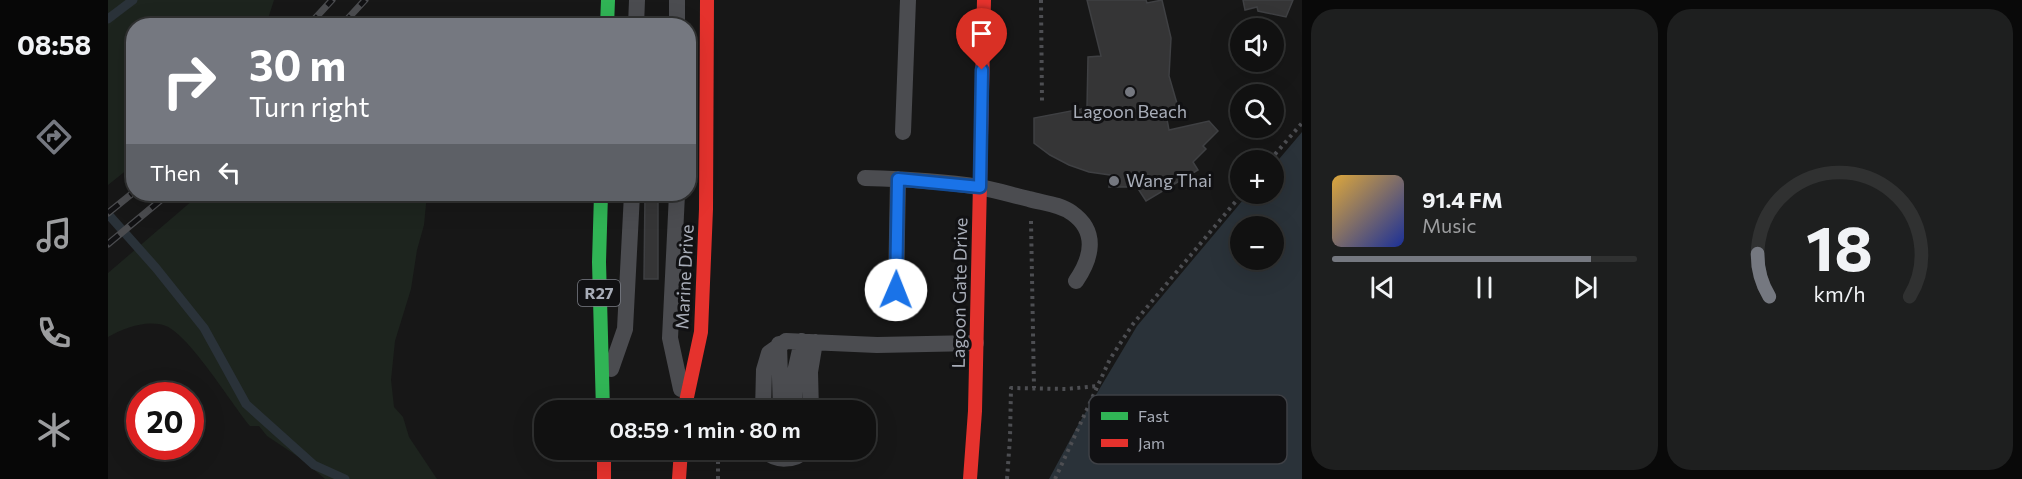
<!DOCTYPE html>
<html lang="en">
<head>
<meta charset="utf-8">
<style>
	:root { --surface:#111; --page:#1e1f1f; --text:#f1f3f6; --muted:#9c9d9f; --line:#303131; --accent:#757880 }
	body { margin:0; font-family:Commissioner,sans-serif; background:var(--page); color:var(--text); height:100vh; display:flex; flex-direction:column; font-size:22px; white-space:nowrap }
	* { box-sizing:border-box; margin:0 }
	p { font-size:20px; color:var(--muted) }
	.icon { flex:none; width:33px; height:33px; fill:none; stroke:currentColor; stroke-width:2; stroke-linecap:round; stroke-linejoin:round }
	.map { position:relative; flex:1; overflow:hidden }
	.sheet { display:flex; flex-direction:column; gap:9px; padding:9px; background:#090909; width:720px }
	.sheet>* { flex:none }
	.top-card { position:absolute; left:18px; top:18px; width:570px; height:183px; border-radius:24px; box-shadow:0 6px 24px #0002,0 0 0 2px var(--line); background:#757880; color:#fff; overflow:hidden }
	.tools { position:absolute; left:1122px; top:18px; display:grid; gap:12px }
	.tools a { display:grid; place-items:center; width:54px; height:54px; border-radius:50%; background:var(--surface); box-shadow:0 6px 24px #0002,0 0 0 2px var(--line); font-size:30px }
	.speed { position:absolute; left:18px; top:382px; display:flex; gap:12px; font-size:30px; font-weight:700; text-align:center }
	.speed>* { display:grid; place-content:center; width:78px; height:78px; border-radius:50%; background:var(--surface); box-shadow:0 6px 24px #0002,0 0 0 2px var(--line); line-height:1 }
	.speed .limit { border:9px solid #d22; background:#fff; color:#111 }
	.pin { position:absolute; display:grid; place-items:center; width:51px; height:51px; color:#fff; margin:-62px -26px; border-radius:50% 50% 50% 0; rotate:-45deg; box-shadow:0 0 6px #0007 }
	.pin .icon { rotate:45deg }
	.me { position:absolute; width:66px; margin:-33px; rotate:1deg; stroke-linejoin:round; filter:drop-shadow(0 0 4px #0008) }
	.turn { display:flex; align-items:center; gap:21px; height:126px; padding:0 24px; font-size:27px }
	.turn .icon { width:78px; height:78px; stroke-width:2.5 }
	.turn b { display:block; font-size:42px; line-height:51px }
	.then { display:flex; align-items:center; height:57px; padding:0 24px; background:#0003; gap:12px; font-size:22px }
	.sheet .tile { flex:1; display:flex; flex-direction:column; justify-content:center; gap:9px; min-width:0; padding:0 21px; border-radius:24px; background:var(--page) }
	.sheet .dial { align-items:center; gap:0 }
	.dial svg { height:156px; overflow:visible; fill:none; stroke:var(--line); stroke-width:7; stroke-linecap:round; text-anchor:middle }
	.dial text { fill:var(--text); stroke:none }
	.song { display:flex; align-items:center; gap:18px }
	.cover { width:72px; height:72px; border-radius:9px; background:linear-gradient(135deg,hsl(40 70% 55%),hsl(230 70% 35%)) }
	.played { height:6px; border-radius:3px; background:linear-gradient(90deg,var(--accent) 85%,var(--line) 85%) }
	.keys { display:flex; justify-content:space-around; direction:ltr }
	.sheet .tiles { flex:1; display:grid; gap:9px; grid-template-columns:repeat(2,1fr) }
	.trip { position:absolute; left:426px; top:400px; width:342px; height:60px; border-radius:24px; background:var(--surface); box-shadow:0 6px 24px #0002,0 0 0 2px var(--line); font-weight:600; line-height:60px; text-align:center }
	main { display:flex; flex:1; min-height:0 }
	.menu { display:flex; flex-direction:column; width:108px; justify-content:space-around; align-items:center; background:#070707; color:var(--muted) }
	.menu .icon { width:42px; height:42px }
	.menu .on { color:var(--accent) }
	.menu b { font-size:27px; color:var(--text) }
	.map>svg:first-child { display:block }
	.green { fill:#1d241e }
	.water { fill:#2a3239; fill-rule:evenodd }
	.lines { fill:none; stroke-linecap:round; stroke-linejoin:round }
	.stream { stroke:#2a3239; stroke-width:9 }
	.building { fill:#353536; stroke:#3f4043; stroke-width:1.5 }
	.path { stroke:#4d4e52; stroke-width:4; stroke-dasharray:3 4.5; stroke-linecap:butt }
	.lane { stroke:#4b4c50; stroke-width:16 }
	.fast { stroke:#30b455; stroke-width:14 }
	.jam { stroke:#e5322d; stroke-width:14 }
	.rail-casing { stroke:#4b4c4f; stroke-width:7 }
	.rail { stroke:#111113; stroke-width:4.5; stroke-dasharray:14; stroke-linecap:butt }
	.route-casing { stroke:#114b97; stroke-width:15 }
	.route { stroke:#1a73e8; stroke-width:10 }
	.poi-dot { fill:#757880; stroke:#111113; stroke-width:2 }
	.labels { text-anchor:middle; stroke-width:6; stroke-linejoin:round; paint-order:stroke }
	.shield { fill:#111113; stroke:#7b7e86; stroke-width:1.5 }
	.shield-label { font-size:16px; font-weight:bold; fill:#a8adb8 }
	.poi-label { font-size:18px; fill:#a8adb8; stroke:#111113 }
	.street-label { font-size:18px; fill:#a8adb8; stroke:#111113 }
	.key { fill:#111113; stroke:#3e4045; stroke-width:1.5 }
	.key-label { font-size:16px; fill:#a8adb8 }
</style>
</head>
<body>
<main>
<nav class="menu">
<b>08:58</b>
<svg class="icon on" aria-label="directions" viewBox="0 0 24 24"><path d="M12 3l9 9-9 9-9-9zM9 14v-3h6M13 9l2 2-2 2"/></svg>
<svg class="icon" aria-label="music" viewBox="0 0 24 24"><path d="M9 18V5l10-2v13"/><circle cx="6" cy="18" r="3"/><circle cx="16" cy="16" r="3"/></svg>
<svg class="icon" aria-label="phone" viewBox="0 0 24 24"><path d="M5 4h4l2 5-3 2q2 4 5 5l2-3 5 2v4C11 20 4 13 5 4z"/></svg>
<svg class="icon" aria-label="climate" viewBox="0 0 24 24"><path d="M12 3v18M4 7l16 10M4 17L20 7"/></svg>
</nav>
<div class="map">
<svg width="1194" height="479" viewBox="0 0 1194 479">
	<rect width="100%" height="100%" fill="#171717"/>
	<path class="green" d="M0,0h166l-8,25 -132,1 -1,139 -25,20z
		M92,194h227l-3,31 -7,25 -6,39 -16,52 -4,39 3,27 9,10 6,20 28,42h-112l-25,-21 -33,-22 -8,-10h-9c-19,-23 -60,-90 -84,-100 -19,-7 -42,2 -58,11v-64z"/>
	<path class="water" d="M1194,132v347h-253l29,-54 59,-99 111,-132h26v-29zM1132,226h34v34h-34z"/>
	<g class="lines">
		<path class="stream" d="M0,19l25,-19
			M0,214l48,54 48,60 42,76 68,61 31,14"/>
	</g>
	<path class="building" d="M979,0h59l1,3 15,-3 9,38 -2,38 9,31 -13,2 4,21 40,-9 9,10 -15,15 3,3 -13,13 5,8 -52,31 -9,-14h-28l1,-12 -21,-3 -20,-7 -19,-10 -16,-12v-25l53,-10 1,-51 13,-1z
		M1135,0h50l-7,17 -28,-6 -1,-4 -12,3z
		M537,194h13v85h-14z"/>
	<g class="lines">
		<path class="path" d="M933,0l1,102
			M1162,160l32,-37
			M923,221l3,167
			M610,479v-29
			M899,479l3,-41 1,-50 55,1 31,-3
			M947,479l55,-120 23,-35 109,-130"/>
		<path class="lane" d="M528,26l1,-26
			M569,26v-26
			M795,132l5,-132
			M757,178c38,1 77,3 114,9 17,3 33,8 50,12 14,4 31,5 43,14 27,19 19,46 4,68
			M569,194l-7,144 11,51
			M788,290l2,-111
			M671,344l2,67
			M503,369l14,-40 7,-135
			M655,411l1,-41 5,-17 17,-12 91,4 99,-2
			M686,411l1,-39 7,-31
			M703,411l-1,-39 5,-30
			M658,450c9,13 30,10 40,0"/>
		<path class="fast" d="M499,26l1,-26
			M493,194l-2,68 4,149"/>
		<path class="jam" d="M576,411l17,-79 5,-123 1,-209
			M496,450v29
			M571,479l2,-29
			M862,479l5,-68 9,-411"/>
		<g class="rail-casing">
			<path id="rail" d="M200,26l24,-26
				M233,26l24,-26
				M0,213l26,-21
				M0,244l60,-50"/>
		</g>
		<use href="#rail" class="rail"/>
	</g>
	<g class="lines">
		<g class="route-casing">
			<path id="route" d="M788,290l2,-111 82,8 2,-117"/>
		</g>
		<use href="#route" class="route"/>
	</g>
	<g class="poi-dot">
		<circle cx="1022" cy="92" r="6"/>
		<circle cx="1006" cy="181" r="6"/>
	</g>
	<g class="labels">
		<rect class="shield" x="470" y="280" width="42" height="26" rx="4.5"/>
		<g class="shield-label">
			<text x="491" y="299">R27</text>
		</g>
		<g class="poi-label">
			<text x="1022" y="118">Lagoon Beach</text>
			<text x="1018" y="187" text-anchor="start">Wang Thai</text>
		</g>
		<g class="street-label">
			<text transform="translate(577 277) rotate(-87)" y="6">Marine Drive</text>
			<text transform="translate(852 293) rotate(-89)" y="6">Lagoon Gate Drive</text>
		</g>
	</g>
	<rect x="981" y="395" width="198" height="69" rx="9" class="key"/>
	<rect x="993" y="412" width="27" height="8" fill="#30b455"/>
	<rect x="993" y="439" width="27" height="8" fill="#e5322d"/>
	<g class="key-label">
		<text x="1030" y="422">Fast</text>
		<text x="1030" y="449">Jam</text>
	</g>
</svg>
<div class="tools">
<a><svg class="icon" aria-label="sound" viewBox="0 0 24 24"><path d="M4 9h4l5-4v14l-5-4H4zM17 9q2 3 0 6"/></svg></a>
<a><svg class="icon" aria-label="search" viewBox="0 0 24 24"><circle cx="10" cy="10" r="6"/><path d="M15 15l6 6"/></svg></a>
<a>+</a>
<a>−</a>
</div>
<div class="speed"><div class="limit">20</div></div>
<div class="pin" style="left:874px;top:70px;background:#d93025"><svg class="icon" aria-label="arrive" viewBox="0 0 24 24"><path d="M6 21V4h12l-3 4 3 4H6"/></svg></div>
<svg class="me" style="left:788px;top:290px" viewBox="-20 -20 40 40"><circle r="19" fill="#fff"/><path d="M0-13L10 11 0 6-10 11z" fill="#1a73e8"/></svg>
<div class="trip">08:59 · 1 min · 80 m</div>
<div class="top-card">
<div class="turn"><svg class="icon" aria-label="right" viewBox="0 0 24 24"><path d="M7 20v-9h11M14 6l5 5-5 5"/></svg><div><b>30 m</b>Turn right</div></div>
<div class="then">Then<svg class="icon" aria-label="left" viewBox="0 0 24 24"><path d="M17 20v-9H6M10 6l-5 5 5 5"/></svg></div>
</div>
</div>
<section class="sheet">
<div class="tiles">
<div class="tile">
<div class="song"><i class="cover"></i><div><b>91.4 FM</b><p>Music</p></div></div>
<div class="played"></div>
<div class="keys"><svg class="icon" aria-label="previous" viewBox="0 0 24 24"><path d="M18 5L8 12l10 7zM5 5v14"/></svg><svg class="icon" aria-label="pause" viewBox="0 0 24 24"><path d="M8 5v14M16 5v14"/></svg><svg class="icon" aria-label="next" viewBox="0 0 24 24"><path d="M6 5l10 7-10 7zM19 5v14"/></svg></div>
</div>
<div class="tile dial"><svg viewBox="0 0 100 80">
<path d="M14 69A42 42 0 1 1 86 69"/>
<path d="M14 69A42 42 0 0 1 8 47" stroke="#757880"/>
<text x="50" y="56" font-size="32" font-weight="700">18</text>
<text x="50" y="72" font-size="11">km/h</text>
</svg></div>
</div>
</section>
</main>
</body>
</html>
